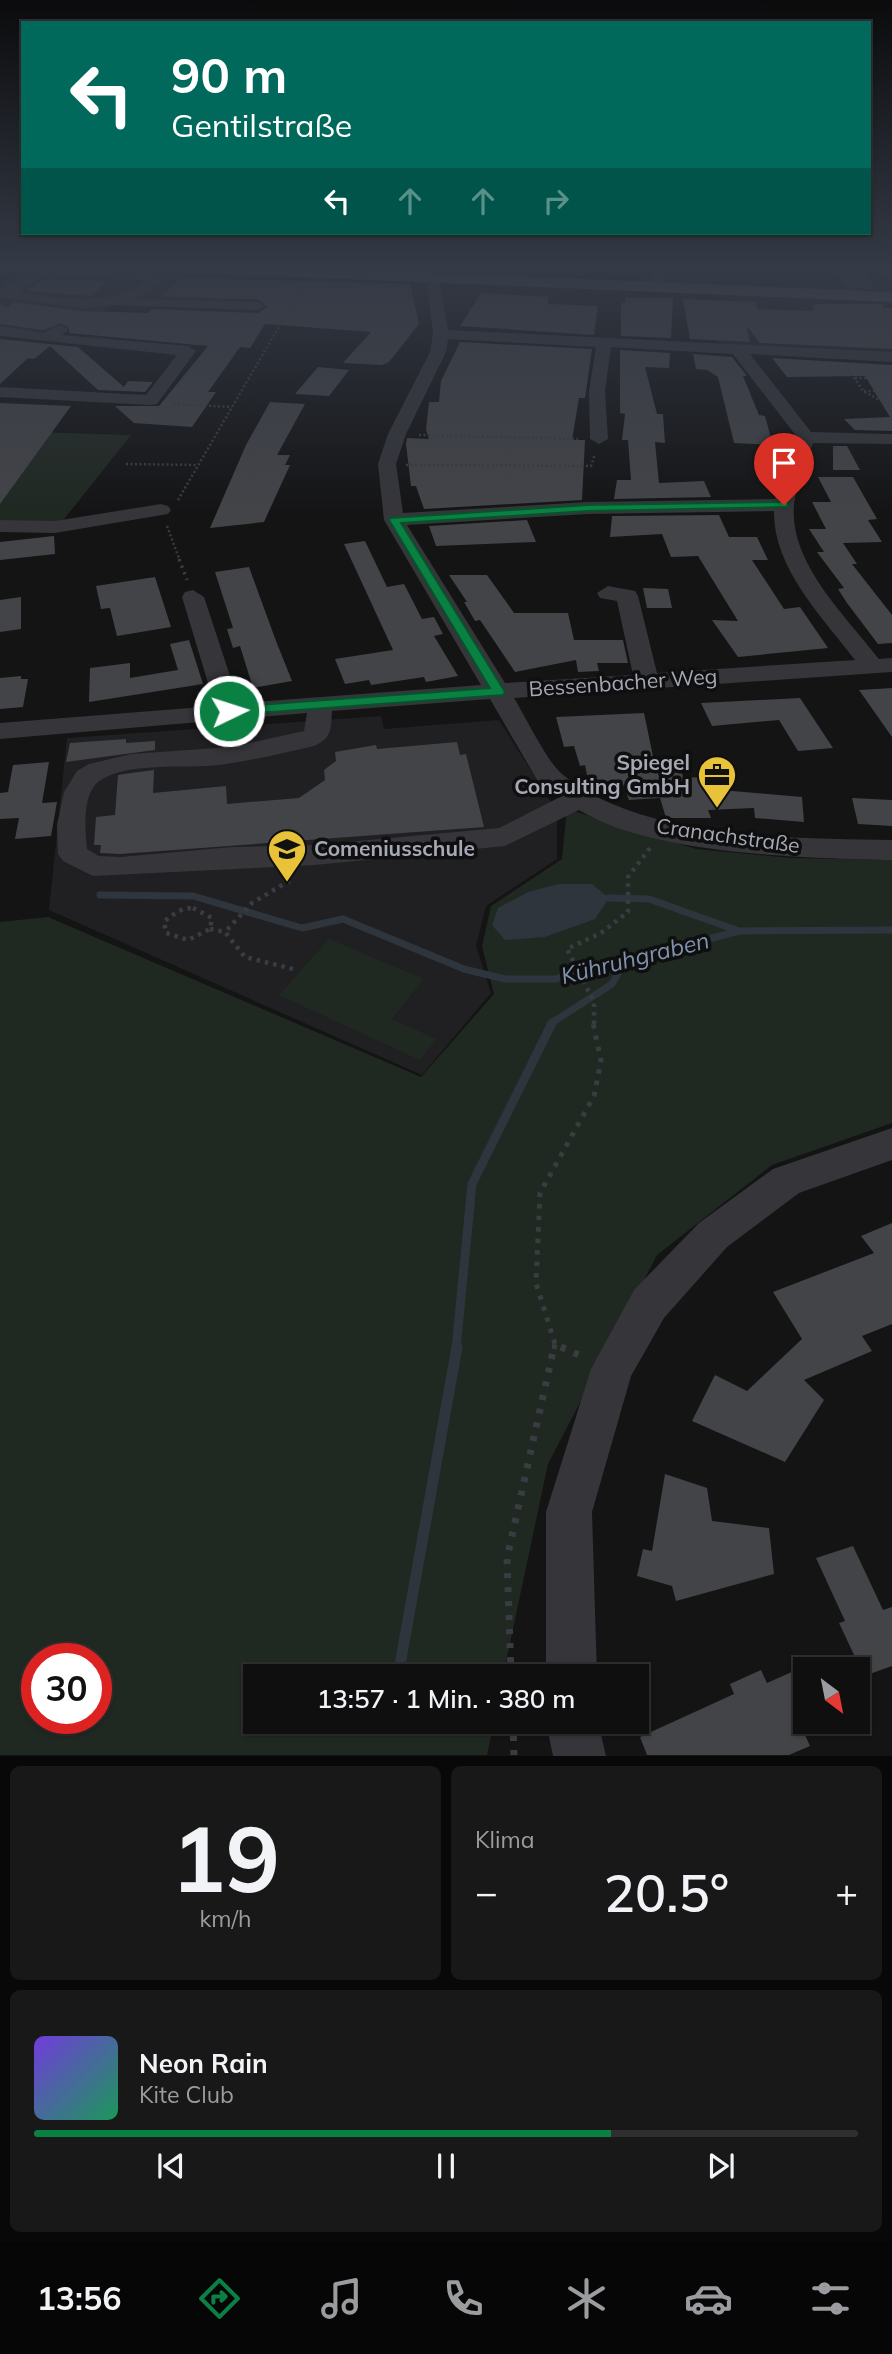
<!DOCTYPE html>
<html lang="de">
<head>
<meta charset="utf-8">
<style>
	:root { --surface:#0f0f10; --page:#181819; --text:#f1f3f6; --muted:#9b9c9f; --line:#2f2f30; --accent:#0b8043 }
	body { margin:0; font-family:Mulish,sans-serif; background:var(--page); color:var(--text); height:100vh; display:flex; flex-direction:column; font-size:26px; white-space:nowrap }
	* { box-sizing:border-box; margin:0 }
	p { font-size:23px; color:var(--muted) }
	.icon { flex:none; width:38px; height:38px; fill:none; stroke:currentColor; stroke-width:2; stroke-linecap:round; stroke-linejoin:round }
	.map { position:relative; height:1756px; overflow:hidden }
	.details { display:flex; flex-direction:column; gap:10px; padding:10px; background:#080809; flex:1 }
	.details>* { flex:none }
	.banner { position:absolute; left:21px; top:21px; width:850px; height:214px; border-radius:0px; box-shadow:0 2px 5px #0004,0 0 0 2px var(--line); background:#00695c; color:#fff; overflow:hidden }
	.needle { width:46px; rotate:148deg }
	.buttons { position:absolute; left:793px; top:1657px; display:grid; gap:14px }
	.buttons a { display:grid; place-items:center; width:77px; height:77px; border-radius:0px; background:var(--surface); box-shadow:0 2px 5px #0004,0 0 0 2px var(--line); font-size:35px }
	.speed { position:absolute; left:21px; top:1643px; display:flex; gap:14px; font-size:35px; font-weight:700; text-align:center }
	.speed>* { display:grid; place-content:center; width:91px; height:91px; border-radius:50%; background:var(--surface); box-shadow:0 2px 5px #0004,0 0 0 2px var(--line); line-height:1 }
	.speed .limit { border:10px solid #d22; background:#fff; color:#111 }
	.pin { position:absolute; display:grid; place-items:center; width:60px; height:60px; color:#fff; margin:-72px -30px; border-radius:50% 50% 50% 0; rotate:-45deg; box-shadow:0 0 7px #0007 }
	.pin .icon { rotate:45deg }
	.me { position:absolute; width:77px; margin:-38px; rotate:86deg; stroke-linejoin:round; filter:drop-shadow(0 0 5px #0008) }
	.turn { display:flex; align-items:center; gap:24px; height:147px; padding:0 35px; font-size:32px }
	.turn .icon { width:91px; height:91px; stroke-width:2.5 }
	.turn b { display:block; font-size:49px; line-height:60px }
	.lanes { display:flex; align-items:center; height:66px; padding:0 35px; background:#0003; justify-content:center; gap:35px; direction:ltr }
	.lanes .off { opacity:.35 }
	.big { font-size:52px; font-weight:600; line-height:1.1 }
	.details .tile { flex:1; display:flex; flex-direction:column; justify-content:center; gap:10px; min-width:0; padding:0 24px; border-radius:10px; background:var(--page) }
	.details .dial { align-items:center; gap:0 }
	.dial b { font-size:91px; line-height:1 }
	.song { display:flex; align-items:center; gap:21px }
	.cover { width:84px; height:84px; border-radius:10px; background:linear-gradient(135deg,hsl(260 70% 55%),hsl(150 70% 35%)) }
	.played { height:7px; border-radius:4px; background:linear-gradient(90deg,var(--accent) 70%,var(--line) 70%) }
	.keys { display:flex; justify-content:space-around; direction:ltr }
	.heat { display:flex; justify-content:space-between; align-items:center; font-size:38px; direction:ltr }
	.details .tiles { flex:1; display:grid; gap:10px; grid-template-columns:1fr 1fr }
	.tile:last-child { grid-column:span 2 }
	.trip { position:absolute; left:243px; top:1664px; width:406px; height:70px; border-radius:0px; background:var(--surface); box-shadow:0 2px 5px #0004,0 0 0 2px var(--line); font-weight:600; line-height:70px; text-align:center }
	.menu { display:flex; height:112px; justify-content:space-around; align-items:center; background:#060606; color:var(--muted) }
	.menu .icon { width:49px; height:49px }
	.menu .on { color:var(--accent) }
	.menu b { font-size:32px; color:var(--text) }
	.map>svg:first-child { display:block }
	.built { fill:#202022 }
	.green { fill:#202822; fill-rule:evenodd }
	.water { fill:#2e353d }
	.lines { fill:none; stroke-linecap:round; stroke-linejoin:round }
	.stream-far2 { stroke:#2e353d; stroke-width:7 }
	.stream-far1 { stroke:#2e353d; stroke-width:9 }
	.stream { stroke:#2e353d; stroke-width:11 }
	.building { fill:#434448 }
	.path-far4 { stroke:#3b3c41; stroke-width:2.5; stroke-dasharray:2 2.5; stroke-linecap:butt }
	.path-far3 { stroke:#3b3c41; stroke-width:3.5; stroke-dasharray:2.5 4.5; stroke-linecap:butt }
	.path-far2 { stroke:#3b3c41; stroke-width:4.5; stroke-dasharray:3.5 5; stroke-linecap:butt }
	.path-far1 { stroke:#3b3c41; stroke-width:5; stroke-dasharray:4.5 7; stroke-linecap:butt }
	.path { stroke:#3b3c41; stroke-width:7; stroke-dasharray:5 9; stroke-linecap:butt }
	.minor { fill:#35353a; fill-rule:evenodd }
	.major { fill:#515259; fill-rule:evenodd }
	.route { fill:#0b8043; stroke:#07532c; stroke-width:2 }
	.labels { text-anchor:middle; stroke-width:7; stroke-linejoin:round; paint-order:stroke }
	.street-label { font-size:21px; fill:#a6a9b5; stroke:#0f0f10 }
	.poi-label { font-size:21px; font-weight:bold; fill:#a6a9b5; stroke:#0f0f10; text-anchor:end }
	.water-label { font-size:23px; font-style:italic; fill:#7f92ae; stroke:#0f0f10 }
</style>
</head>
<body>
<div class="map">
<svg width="892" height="1756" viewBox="0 0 892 1756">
	<rect width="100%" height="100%" fill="#141415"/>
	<path class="built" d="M32,267h37l174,8 -22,29 -105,-1 -70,38 -46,-7v-52z
		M640,267h252v92l-175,-6 4,-64 -81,-5z
		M381,716l3,13 115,-9 58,92v47l-71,47 -10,40 15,47 -69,82 -373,-165 18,-172z"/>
	<path class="green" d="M0,431l131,4 -70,88 -61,-3z
		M567,809l129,40 95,9 101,2v263l-120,42 -115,90 -109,209 -45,212h-247v46h238l-7,33h-487v-833l48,-5 373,160 73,-83 -12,-48 9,-40 71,-47zM37,1659h59v59h-59z
		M329,939l95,40 -32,40 44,20 -16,21 -141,-65z"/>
	<path class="water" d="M559,884h33l17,14 -14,21 -50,18 -40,3 -13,-15 6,-17 30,-16z"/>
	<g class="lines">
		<path class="stream-far2" d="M100,895l93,1 109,32 41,-9 121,50 41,10h51l35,-14 34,-4 114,-30 153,-1
			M609,898l40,1 90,32
			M550,1024l62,-40 13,-23"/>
		<path class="stream-far1" d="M456,1349l16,-165 80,-161"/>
		<path class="stream" d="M398,1676l59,-329"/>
	</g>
	<path class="building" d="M833,267h30l11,22 -29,-2z
		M180,278l230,6 9,40 -30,38 -7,3 -39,-2 28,-31 -106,-8 -15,24 -10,-1 -32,45h8l-24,35 -58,-4 -19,-17h44l49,-60 -139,-13v-5l-8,-5 -18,7 -43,-6v-20l8,3 6,-5 67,9 67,2 4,-4 106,4 9,-6 -9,-8 -96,-2z
		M44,279l63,2 -15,15 -65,-5z
		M481,293l67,4v7l50,2 -4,29 -134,-9z
		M625,298h48l-2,40 -50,-2v-33h4z
		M683,299l73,3 1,7 57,2 -2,-6 5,-1h65l2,4h8v41l-132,-6 -14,-18 4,17 -60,-3z
		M0,339l78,8 46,40 4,-6 25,1 -8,10 -47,-2 -48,-44 -16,13 -6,-1 -28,26z
		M460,342l132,7 -7,49h-6l-7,42h13l-3,60 -158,9 -8,-23h-5l-5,-42 1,-6 22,1 -3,-9 3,-28h10l2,-21z
		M620,350l50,3 -1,15 -24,-1 12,47h6l2,29 -10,-1 4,41 45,-2 7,16 -97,2 3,-19h14l-3,-40h-6l3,-26 -5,-1z
		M693,354l39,3 15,19h-4l16,39 6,1 8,29 -39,-2 -16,-66 -11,-7 -11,-1z
		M772,358l120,7v66l-37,-1 -11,-11 46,-2 -25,-41 -78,1z
		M318,367l31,3 -20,26 -34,-2z
		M270,402l35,2 -28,51h13l-5,10h5l-26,57 -54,6 36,-83z
		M0,403l71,3 -71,98z
		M833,446h14l13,24h-27z
		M818,477h35l24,42 -9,1 14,22 -39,1 14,21h-5l40,51v28l-14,1 -31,-41 -9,-14 6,-1 -27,-36h7l-15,-23h17l-14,-27h19z
		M719,515l10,22h28l11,23h-16l32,49 16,-2 28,41 -90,9 -26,-37 26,1 -40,-65 -27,1 -9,-23 -52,3 2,-21z
		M527,520l9,22 -100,4 -7,-20z
		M54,536l1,18 -55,6v-18z
		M365,541l22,46 17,-3 18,35 12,-2 9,17 -9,2 24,40 -32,6 -2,-5 -53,8 -2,-5 -24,4 -10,-25 58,-9 -49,-106z
		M249,567l27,74 16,40 -39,7 -13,-42 -7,2 -6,-19 6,-1 -18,-56z
		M449,575h38l27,38h54l6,27h49l5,23h-31l2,8 -21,1 -2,-12 -61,12 -35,-52 -5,1 -11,-19h3z
		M155,577l16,50 -54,9 -7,-28 -9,1 -5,-23z
		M643,588l25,1 4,19h-25z
		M21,597v32l-21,3v-32z
		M189,640l14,44 -114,18 1,-34 40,-5v15l48,-8 -8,-26z
		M21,676v3h7l-5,28 -23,2v-31z
		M892,688v49l-33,-47z
		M800,698l33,50 -35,3 -19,-31 -67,6 -11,-23z
		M644,713l11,53 24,-3 4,14 32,1 6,12 81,7 2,25 -49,-4 -1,-10 -46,2 3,8h-45l-6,-20 -31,2 -6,-16 -28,2 -3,-11h-5l-2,-10 -5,1 -6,-20 -10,1 -8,-30z
		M126,739v4l29,-2v9l-89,12 4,-19z
		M457,742l3,13 6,-1 18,73 -364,27 -20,-1 1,-8h-7l2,-28 19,-2 3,-40 6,-1 30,-4 -1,23 73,-7 1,18 72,-6 26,-18 -1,-10 12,-9 -1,-9 41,-7 1,4z
		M49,762l-7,41 15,-1 -6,34 -36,3 4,-21 -19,1v-26l8,-1 5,-27z
		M852,798l40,2v26l-34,-2z
		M892,1223v101l-30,12 10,15 -68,29 20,20 -39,62 -93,-41 23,-46 32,16 55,-52 -29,-47 101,-39 -13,-17z
		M665,1474l42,14 5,33 57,7 5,46 -98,27 -4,-15 -35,-10 6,-27 9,2z
		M853,1546l30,64 9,-3v59l-28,10 -25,-53 6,-2 -29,-63z
		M805,1666v69l5,11 -21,9h-142l-7,-18 94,-43 -4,-10 31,-14 6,13z"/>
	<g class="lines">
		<path class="path-far4" d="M849,370l14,21 29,16
			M855,378h11
			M864,391h11
			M173,404l59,3
			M419,435l159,4
			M126,464l72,1
			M406,465l185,1 4,-12
			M178,500l124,-213
			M167,526l13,35"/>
		<path class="path-far3" d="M179,559l8,21"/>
		<path class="path-far2" d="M193,908l19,10 -2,11 -22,11 -22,-7 -2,-11c9,-8 17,-14 29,-14z
			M210,929l15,3
			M293,969l-48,-12 -20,-25 27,-29 42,-25
			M594,1024v-22l-27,-53 34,-16 27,-21v-35l22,-29"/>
		<path class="path-far1" d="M554,1349l1,-5
			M565,1349l-10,-5 -19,-61 4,-90 54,-97 7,-35 -8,-38"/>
		<path class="path" d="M561,1347l25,11
			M511,1676l-4,-118 47,-211
			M513,1722l1,34"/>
		<path class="minor" d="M652,267h14l1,24 -12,-3z
			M879,267h13v13l-5,-1z
			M42,268l106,4 13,5v6l-26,16 123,3 7,4 -7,4 -143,-5 -34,3 -81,-11v-8zM43,276l102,4 1,1c-37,27 -84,18 -127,11z
			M426,274l12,3 10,53 444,22v10l-142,-8 61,78 81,2v10l-79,-1c-6,19 -17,41 -19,62 -5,58 52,111 85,154l13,-1v14l-378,26c11,18 34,65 48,76 79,66 231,64 330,66v20c-85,-2 -241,-5 -313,-50l-74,36 -190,19 -222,11 -30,-15 -5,-7 -1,-29 7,-33 13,-21 12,-7 42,-10 100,-7 73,-16 3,-18 -307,26v-16l215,-17 -33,-109 3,-5 8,-2 11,7 35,106 242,-18 -97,-165 -6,-56 10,-30 42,-82 3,-18zM448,339l148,8 -7,44 1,48 9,5 9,-5 -3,-48 6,-44 122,7 64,83 -22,62 -187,3 -185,11 -7,-49 10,-30 40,-82zM774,511c-1,57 49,107 81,149l-198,13 -19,-77 -3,-5 -27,-5 -11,7 3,5 17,3 16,74 -128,8 -98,-158 181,-11zM490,699l50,86 20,12 -61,31 -184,17 -83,2 -112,10 -21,-1 -12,-7c-2,-18 -5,-54 11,-67 27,-21 88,-13 121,-17 32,-4 64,-12 95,-19 18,-8 17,-17 18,-35z
			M60,325l8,5 -6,5 126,11 8,5 -39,53 -6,1 -151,-8v-10l146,8 31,-40 -177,-19v-10l43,7z
			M161,504l7,2 3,4 -3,4 -113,19 -55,-1v-12l55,1z
			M892,1128v32l-93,33 -72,54 -63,71 -33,58 -39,136 5,164h-51v-164l45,-143 43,-79 65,-67 74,-54z
			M546,1722h52l8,34h-53z"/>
		<path class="major" d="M174,267h123l595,25v10l-710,-30z"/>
	</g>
	<linearGradient id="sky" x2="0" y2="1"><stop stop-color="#0b0b0c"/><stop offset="0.52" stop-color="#343a46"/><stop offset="1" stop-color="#343a46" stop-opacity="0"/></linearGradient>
	<rect width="892" height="513" fill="url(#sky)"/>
	<path class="route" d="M784,502h4v5l-200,4 -187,12 104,169 -2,3 -274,20 -7,-4 7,-4 261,-19 -101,-168 1,-2 198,-13z"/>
	<defs>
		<g id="office-pin" transform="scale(2.0125)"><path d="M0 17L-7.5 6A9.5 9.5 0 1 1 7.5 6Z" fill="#e8c339" stroke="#0f0f10"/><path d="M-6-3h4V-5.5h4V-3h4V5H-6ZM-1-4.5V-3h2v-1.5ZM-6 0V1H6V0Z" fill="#111"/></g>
		<g id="school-pin" transform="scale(2.0125)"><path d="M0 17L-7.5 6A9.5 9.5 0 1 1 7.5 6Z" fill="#e8c339" stroke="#0f0f10"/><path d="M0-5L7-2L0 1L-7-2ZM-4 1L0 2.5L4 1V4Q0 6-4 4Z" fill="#111"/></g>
	</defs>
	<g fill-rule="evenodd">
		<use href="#office-pin" x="717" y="775"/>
		<use href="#school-pin" x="287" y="849"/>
	</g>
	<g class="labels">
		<g class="street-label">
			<text transform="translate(623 683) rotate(-4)" y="7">Bessenbacher Weg</text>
			<text transform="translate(728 836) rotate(8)" y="7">Cranachstraße</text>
		</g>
		<g class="poi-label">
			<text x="690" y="770">Spiegel<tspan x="690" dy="24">Consulting GmbH</tspan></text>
			<text x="314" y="856" text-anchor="start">Comeniusschule</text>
		</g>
		<g class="water-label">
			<text transform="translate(635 958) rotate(-14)" y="8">Kühruhgraben</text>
		</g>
	</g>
</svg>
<div class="buttons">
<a><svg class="needle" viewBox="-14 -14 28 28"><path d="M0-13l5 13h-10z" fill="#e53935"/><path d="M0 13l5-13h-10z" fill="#9b9c9f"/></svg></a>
</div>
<div class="speed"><div class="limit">30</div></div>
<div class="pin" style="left:784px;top:505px;background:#d93025"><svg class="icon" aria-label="arrive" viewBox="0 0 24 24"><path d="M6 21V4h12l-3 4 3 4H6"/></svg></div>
<svg class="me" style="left:229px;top:711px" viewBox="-20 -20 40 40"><circle r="17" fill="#0b8043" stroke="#fff" stroke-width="3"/><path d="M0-11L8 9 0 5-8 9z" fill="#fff"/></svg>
<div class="trip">13:57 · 1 Min. · 380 m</div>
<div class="banner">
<div class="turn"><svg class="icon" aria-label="left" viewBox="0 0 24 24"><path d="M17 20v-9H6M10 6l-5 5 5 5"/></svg><div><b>90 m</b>Gentilstraße</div></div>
<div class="lanes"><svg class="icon" aria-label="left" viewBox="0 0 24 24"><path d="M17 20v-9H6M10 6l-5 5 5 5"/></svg><svg class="icon off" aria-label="ahead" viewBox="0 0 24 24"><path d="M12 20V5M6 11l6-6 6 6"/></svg><svg class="icon off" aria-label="ahead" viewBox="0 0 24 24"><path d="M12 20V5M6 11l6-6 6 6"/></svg><svg class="icon off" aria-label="right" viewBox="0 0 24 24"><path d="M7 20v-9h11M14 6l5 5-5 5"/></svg></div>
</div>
</div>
<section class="details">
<div class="tiles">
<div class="tile dial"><b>19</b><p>km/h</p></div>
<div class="tile"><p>Klima</p>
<div class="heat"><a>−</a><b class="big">20.5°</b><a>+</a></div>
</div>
<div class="tile">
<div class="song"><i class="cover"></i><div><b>Neon Rain</b><p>Kite Club</p></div></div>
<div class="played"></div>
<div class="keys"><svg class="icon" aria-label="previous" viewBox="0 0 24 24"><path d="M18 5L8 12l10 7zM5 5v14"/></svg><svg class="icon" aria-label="pause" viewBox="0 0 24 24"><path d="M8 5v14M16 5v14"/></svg><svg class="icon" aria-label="next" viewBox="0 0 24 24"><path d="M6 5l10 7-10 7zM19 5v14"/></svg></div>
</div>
</div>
</section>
<nav class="menu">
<b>13:56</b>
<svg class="icon on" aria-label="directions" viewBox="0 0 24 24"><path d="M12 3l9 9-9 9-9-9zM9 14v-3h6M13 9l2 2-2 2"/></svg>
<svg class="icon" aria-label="music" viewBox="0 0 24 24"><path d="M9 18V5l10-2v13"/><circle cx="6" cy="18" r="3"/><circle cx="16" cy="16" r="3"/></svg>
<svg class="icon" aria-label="phone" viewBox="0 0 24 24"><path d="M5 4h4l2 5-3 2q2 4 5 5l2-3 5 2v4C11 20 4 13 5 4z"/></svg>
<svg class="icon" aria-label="climate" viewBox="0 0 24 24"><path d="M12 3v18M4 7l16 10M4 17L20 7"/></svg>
<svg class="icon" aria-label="car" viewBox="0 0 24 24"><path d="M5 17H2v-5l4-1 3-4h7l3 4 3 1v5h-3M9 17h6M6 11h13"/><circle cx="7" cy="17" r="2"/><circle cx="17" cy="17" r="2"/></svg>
<svg class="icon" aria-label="filters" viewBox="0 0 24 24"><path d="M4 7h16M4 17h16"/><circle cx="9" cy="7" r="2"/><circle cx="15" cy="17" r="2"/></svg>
</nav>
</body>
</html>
